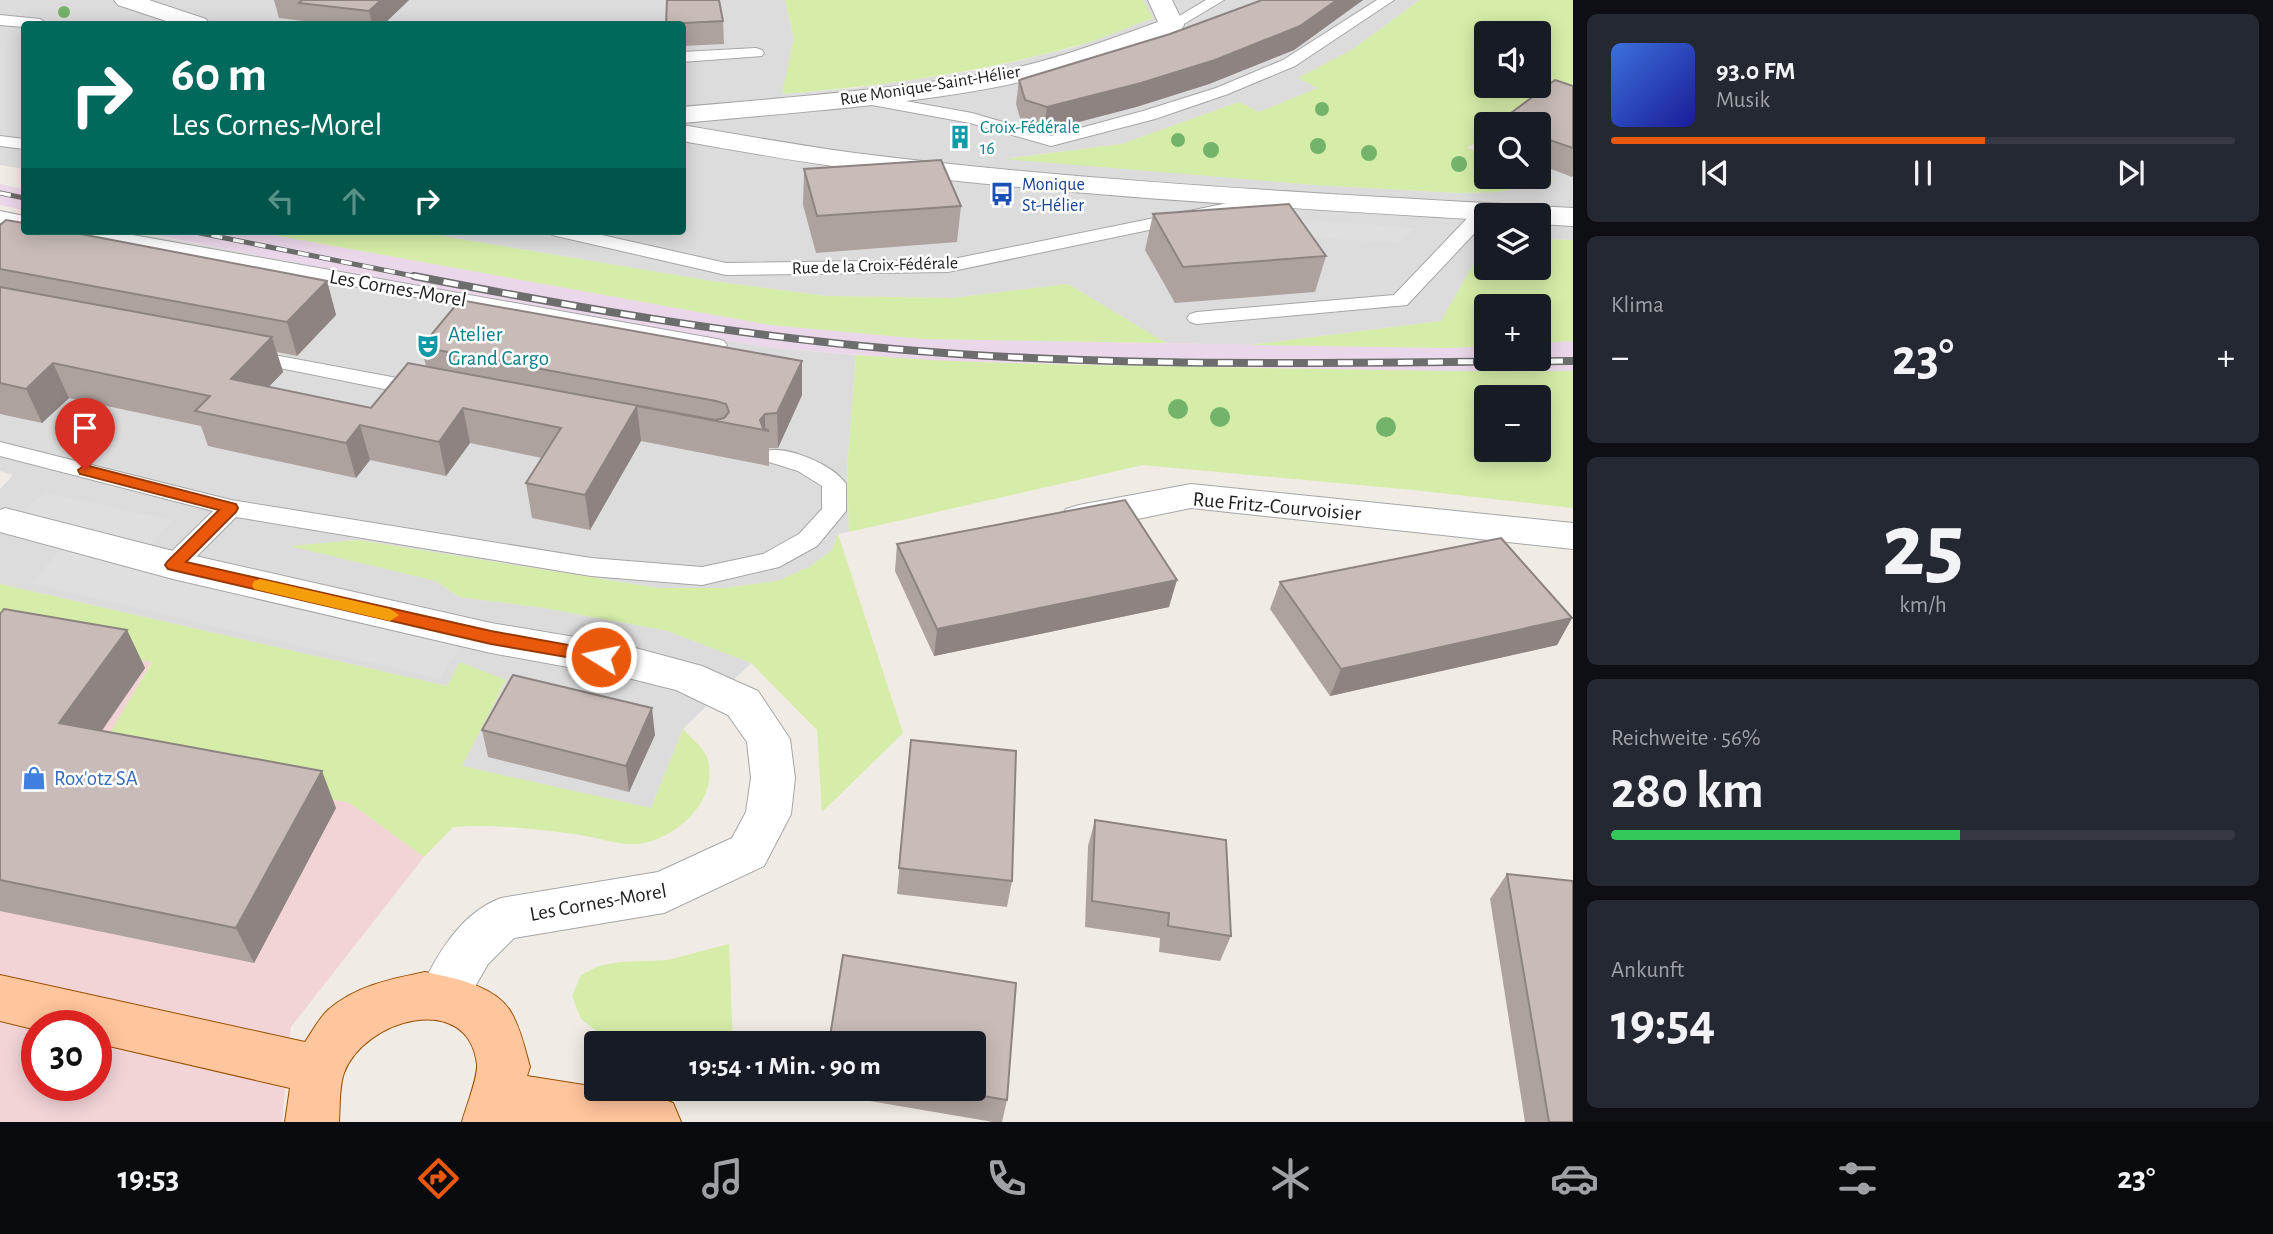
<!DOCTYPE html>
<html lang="de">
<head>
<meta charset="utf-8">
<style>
	:root { --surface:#171b24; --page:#242831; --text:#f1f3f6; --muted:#9ea1a6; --line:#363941; --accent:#ea580c }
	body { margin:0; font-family:"Alegreya Sans",sans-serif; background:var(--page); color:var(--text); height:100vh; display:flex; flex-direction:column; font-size:26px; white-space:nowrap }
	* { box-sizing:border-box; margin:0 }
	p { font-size:23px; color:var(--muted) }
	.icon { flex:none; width:38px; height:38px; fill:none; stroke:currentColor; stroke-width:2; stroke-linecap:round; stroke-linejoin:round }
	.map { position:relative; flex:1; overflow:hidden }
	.details { display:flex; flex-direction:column; gap:14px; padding:14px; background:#0d0f14; width:700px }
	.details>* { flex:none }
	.guide { position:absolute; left:21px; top:21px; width:665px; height:214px; border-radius:7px; box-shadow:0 4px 18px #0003; background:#00695c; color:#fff; overflow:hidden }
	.fabs { position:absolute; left:1474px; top:21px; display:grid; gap:14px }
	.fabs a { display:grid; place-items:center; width:77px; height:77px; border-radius:7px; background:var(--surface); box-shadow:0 4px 18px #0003; font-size:35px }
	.speed { position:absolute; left:21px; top:1010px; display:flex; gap:14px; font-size:35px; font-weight:700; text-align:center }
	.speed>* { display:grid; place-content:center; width:91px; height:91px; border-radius:50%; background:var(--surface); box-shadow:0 4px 18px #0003; line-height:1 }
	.speed .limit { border:10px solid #d22; background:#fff; color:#111 }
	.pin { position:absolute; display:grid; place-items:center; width:60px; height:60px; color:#fff; margin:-72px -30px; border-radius:50% 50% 50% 0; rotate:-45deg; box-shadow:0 0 7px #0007 }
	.pin .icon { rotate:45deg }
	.me { position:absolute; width:77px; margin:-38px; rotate:280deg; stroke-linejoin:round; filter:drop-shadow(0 0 5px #0008) }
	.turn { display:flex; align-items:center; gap:24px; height:147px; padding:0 35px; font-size:32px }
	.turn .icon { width:91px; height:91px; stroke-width:2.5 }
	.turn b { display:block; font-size:49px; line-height:60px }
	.lanes { display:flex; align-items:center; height:66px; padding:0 35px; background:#0003; justify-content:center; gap:35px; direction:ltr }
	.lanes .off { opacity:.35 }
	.big { font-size:52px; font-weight:700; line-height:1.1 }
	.details .tile { flex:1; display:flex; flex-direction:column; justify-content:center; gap:10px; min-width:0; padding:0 24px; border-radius:10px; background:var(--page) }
	.details .dial { align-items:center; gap:0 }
	.dial b { font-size:91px; line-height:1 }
	.song { display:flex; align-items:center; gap:21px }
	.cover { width:84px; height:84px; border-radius:10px; background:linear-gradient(135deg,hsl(220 70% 55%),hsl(240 70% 35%)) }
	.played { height:7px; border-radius:4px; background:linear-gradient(90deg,var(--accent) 60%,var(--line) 60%) }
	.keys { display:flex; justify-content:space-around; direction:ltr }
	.heat { display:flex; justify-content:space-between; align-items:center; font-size:38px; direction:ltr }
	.charge { height:10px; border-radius:5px; background:linear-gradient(90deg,#34c759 56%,var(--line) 0) }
	.trip { position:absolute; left:584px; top:1031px; width:402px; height:70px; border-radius:7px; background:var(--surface); box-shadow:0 4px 18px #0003; font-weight:700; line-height:70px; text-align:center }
	.tab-bar { display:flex; height:112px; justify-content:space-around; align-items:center; background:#090b0e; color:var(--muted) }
	.tab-bar .icon { width:49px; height:49px }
	.tab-bar .active { color:var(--accent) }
	.tab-bar b { font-size:32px; color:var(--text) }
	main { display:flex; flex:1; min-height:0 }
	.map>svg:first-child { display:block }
	.residential { fill:#dddcdc }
	.commercial { fill:#f2d4d7; fill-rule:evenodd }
	.industrial { fill:#ead7e9 }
	.grass { fill:#d5eda8; fill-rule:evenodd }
	.parking { fill:#dfdfdf }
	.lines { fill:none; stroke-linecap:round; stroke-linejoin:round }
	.service-casing { stroke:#a6a6a6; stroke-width:2 }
	.minor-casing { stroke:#a6a6a6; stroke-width:2 }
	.primary-casing { stroke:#9b5000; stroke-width:2 }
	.service { fill:#fff; fill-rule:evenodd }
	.minor { fill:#fff; fill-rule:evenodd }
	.primary { fill:#ffc59c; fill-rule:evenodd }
	.rail-far1-casing { stroke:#6d6d6d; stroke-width:5 }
	.rail-casing { stroke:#6d6d6d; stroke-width:8 }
	.rail-far1 { stroke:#fff; stroke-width:3.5; stroke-dasharray:11; stroke-linecap:butt }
	.rail { stroke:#fff; stroke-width:5; stroke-dasharray:15; stroke-linecap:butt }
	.tree { fill:#74b36a }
	.wall { fill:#ada29e }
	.shaded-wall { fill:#8d8481 }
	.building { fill:#c9bcb8; stroke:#8d8481; stroke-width:2 }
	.route { fill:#ea580c; stroke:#983908; stroke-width:2 }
	.slow { fill:#f59e0b }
	.labels { text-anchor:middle; stroke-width:5; stroke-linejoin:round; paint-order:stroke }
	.far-street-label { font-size:18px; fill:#1f1f1f; stroke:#fff }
	.far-culture-label { font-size:18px; fill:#0d838f; stroke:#fff; text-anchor:start }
	.far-transit-label { font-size:18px; fill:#164399; stroke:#fff; text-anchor:start }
	.street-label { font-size:21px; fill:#1f1f1f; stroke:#fff }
	.culture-label { font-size:21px; fill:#0d838f; stroke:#fff; text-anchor:start }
	.shop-label { font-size:21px; fill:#366cbe; stroke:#fff; text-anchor:start }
</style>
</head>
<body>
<main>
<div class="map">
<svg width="1573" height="1122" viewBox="0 0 1573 1122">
	<rect width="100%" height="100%" fill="#f1ebe5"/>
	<path class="residential" d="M0,0h785l9,38 -11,56 72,-6 124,-18 96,-23 77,-29 -9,-18h277l-67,49 -54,29 20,10 -60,24 -20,-10 -117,42 -112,14 306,27 141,8 42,-1 54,-13 -15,-5v-50l35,-31v147l-35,-1v-24h-52v29l-45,77 -192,24 -83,-2 -98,-59 -116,14 -126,-2 -114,-15 -300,-50h270v-207h-658v145l-24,-4z
		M0,210l24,4v17h98l144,25 320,64 188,28 82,7 -9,115 2,62 -11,2 -6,16 -23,17 -32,14 -52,7h-66l-301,-48 -65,6 143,35 23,16 85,11 124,23 83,32 -68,66 -32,79 -190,-42 45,-85 -46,-18 -13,23 -447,-102v-95l13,-14 -13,-4z"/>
	<path class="commercial" d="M0,634l152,27 -54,94 252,48 74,54 -133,170 -9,95h-282zM37,1026h59v59h-59z"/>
	<path class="industrial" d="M0,184l24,5v21l-24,-5z
		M135,231h116l520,94 153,14 525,9 37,-2v13h52v-16l35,-2v30l-102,1 -536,-11 -161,-13 -188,-28z"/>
	<path class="grass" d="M785,0h358l10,18c-27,10 -53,22 -81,29 -95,26 -192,39 -290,47l12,-56z
		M1420,0h153v93l-68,31h-19v12l-19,12 19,7v22h52v-3l17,6 -56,12 -42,1 -141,-8 -311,-26 117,-15 117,-42 20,10 59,-24 -20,-10 55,-29zM1486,33h52v53h-52z
		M251,231h161l300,50 114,15 126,2 116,-14 98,59 -242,-4 -153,-14z
		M1538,239l35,1v101l-35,2v-37h-52v40l-37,2 -199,-3 191,-24 44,-77 1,24h52z
		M856,355c114,9 230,10 345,12 124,2 248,5 372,4v137l-160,-18 -270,-25 -294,67 -2,-62zM1486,397h52v53h-52z
		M838,534l65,199 -81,79 -5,-82 -66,-67 -83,-32 -124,-23 -85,-11 -23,-16 -146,-35 68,-6 301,48h66l52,-7 32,-14 23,-17z
		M0,584l447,102 13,-24 46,18 -44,86 189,42 32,-79c7,8 21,19 24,29 14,40 -30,81 -68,86 -17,2 -41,-6 -58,-9 -43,-6 -85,-11 -128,-8l-29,30 -74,-54 -253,-48 55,-93 -152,-28z
		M729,944l4,99h-54l-79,-9 -19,-15 -9,-23 9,-21 18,-9 21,-4 48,-2z"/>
	<path class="parking" d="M1299,219l117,9 -17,15 -111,-7z
		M44,492l128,28 -23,27 326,74 -35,58 -409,-96 37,-41 -60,-14z"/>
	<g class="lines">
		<g class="service-casing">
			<path id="service" d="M1206,0h18l-47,28h-10l-3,-3z
				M1377,0h17l-99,66 -67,28 -73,25 -104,27 -81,-23 -109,-20 -8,-5 8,-5 111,20 79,23 92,-25 73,-23 67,-28z
				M0,15l40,4 8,5h-24v3l-24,-2z
				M756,48l6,2 2,3 -2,3 -80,6v-10z
				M0,136l24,3v10l-24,-3z
				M1272,194l6,1 3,4 -3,4 -330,69 -222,3 -174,-40 -2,-4h34l142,32 222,-3z
				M1484,206l7,2 2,4 -2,3h-5v6l-79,84 -210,19 -7,-2 -3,-4 3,-4 7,-2 197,-17 83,-87z
				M0,211l24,5v10l-24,-3z
				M69,231h41l607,108 7,2 3,4 -3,4 -7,2 -639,-114z
				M247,350l177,33 8,2 3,5 -3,5 -8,2 -184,-37 -3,-4 3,-4z
				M0,442l231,58 360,58 111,9 61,-13 36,-20 23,-25v-23l-24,-15 -32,-10 -3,-5 3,-5c21,-6 68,14 80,33v27l-29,35 -38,21 -77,18 -111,-9 -355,-59 -54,54 -9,3 -9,-3 -3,-6 3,-6 49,-48 -213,-55z"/>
		</g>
		<g class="minor-casing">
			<path id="minor" d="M114,0h35l57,19 3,5h-34l-57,-19z
				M1148,0h24l12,25 -3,5c-64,24 -128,47 -195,59 -100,18 -203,24 -304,34v-16c101,-9 203,-17 303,-33 60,-10 117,-32 173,-52z
				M682,125c58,10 115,20 173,28 238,30 479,41 718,55v18l-35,-2v-9h-52v5c-210,-13 -422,-24 -630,-51 -58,-7 -116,-18 -174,-28z
				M1191,484l382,39v26l-382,-41 -112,23 -13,-4 -6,-9 6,-9 13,-4z
				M5,508l168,43 318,72 137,23 74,20 56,25 32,48 5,39 -4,36 -27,52 -100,47 -150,25 -26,26 -27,47 -18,7 -18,-7 -7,-16c17,-38 42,-82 83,-97l157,-26 74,-34 14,-26 5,-34 -4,-36 -19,-27 -52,-25 -48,-12 -137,-25 -318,-74 -173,-47v-22z"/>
		</g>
		<g class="primary-casing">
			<path id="primary" d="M425,972c28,6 72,13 87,42 9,16 13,35 18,53l-3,9 127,20 19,7 8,19h-219c4,-15 16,-44 15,-58 -9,-74 -113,-45 -133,9 -5,14 -4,34 -5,49h-54l5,-34 -194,-45v-17h-59v4l-37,-9v-46l305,67c7,-10 14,-24 23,-32 27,-24 63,-31 97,-38z"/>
		</g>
		<use href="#service" class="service"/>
		<use href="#minor" class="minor"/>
		<use href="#primary" class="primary"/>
		<g class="rail-far1-casing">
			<path id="rail-far1" d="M0,193l24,5
				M190,231l233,47"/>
		</g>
		<g class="rail-casing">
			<path id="rail" d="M414,276c159,31 319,59 480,73 226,20 453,13 679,12"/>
		</g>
		<use href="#rail-far1" class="rail-far1"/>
		<use href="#rail" class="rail"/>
	</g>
	<g class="tree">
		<circle cx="64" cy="12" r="6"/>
		<circle cx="1322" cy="109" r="7"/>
		<circle cx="1178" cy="140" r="7"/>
		<circle cx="1318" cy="146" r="8"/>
		<circle cx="1211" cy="150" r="8"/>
		<circle cx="1369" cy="153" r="8"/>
		<circle cx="1459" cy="164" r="8"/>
		<circle cx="1178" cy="409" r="10"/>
		<circle cx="1220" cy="417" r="10"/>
		<circle cx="1386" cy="427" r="10"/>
	</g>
	<path class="wall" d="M274,0h135l-25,24h-80l-1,-3 -24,-3z
		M667,0l56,21 1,23 -42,2v-22h-16z
		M1262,0h101l-69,50 -85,34 -73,23 -92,24 -22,-6 -6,-21 3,-24 151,-46z
		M1573,86v90l-1,1 -34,-13v-40h-40l1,-2z
		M804,169l157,37 -4,36 -141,11 -13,-48z
		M1153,214l173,42 -11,36 -140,11 -30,-53z
		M0,225l327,56 9,34 -39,41 -20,-4 6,20 -15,15 103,21 55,-42 -5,-19 381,48 -24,53h-9v18l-128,-25 -51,89 -58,-12 -6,-35 16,-25 -72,-15 -24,33 -76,-16 -14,18 -148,-32 -7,-20 -132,-28 -27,25 -42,-9z
		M897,544l272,63 -235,49 -39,-85z
		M1280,582l292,36 -15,27 -227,51 -60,-87z
		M0,614l127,16 18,38 -43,63 234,77 -82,155 -254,-52z
		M482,730l173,5 -26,57 -141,-35z
		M911,740l101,141 -5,26 -110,-13z
		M1095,820l136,116 -11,25 -61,-9 1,-14 -75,-11 3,-81z
		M1507,874l66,248h-48l-35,-223z
		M824,1088h151l32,12 -5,22h-9l-170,-29z"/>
	<path class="shaded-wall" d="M381,0h28l-25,24h-12l-3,-13z
		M1337,0h26l-69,50 -85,34 -73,23 -92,24 3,-24z
		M327,281l9,34 -39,41 -10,-34z
		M272,337l11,35 -40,42 -12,-35z
		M802,361v34l-24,53 -1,-35z
		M53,363l16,35 -27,25 -16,-34z
		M637,406l4,35 -51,89 -5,-35z
		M463,408l7,35 -24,33 -7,-34z
		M765,414v16l-5,-1v-9z
		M360,425l10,35 -14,18 -10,-35z
		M1177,580l-8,27 -235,49 3,-27z
		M1572,618l-15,27 -227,51 11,-27z
		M127,630l18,38 -64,92 -22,-37z
		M652,708l3,27 -26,57 -3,-26z
		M322,771l14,37 -82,155 -18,-35z"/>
	<path class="building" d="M302,0h79l-12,11 -70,-8z
		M667,0h52l4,21 -57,3z
		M1262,0h75l-37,26 -85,34 -74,23 -94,24 -22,-7 -6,-20 151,-46z
		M1555,80l18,6v62l-35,-12v-12h-31l-8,-2z
		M941,160l20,46 -144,10 -13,-47z
		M1289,204l37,52 -143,11 -30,-53z
		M6,220l18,3v8h41l262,50 -40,41 -287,-53v-44z
		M0,287l272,50 -41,42 140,29 37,-45 307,57 9,-2 5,-6 -3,-8 -10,-3 -295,-54 39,-47 342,61 -25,52 -12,1 -5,6 3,8 6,3 -132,-25 -52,89 -59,-12 35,-55 -98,-20 -24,34 -79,-17 -14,18 -151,-32 15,-15 -157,-33 -27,26 -26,-6z
		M1125,500l52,80 -240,49 -40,-85z
		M1501,538l71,80 -231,51 -61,-87z
		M4,609l123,21 -68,93 263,48 -86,157 -236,-48v-266z
		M513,675l139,33 -26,58 -144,-36z
		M911,740l105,11 -4,130 -113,-13z
		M1095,820l131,20 5,96 -63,-10 1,-13 -77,-12z
		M1507,874l66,7v241h-24z
		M843,955l173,28 -9,117 -71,-12h39v-45h-146z"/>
	<path class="route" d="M85,465l151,39 2,4 -2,4 -50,50 305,69 110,20 6,1 2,5 -2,4 -6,2 -110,-19 -323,-75 -3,-4 3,-4 51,-51 -139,-36 -2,-4z"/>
	<path class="slow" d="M260,579l130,30 9,6 -9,6 -136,-32 -2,-4 2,-4z"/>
	<defs>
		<g id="building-bare" transform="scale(1.89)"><path d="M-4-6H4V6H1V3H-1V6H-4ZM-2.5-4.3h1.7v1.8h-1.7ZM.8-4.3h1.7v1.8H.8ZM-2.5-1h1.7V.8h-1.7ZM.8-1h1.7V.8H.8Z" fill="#0f9aa8" stroke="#fff" stroke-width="2.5" paint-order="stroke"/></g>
		<g id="bus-bare" transform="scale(1.89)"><path d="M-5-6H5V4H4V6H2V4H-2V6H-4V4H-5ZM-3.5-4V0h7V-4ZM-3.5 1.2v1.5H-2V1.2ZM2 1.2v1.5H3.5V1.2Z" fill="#1a4fb4" stroke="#fff" stroke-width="2.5" paint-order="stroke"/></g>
		<g id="theatre-bare" transform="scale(1.89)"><path d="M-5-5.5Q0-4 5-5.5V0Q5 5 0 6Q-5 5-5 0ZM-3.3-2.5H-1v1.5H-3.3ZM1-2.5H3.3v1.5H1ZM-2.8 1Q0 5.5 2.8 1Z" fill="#0f9aa8" stroke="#fff" stroke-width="2.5" paint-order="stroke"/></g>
		<g id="shop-bare" transform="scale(1.89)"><path d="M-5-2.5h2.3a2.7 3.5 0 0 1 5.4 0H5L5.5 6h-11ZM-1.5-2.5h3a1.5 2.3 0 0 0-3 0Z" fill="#3f7fe0" stroke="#fff" stroke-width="2.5" paint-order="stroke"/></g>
	</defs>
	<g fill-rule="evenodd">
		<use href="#building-bare" x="960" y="137"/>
		<use href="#bus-bare" x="1002" y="194"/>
		<use href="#theatre-bare" x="428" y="346"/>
		<use href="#shop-bare" x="34" y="778"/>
	</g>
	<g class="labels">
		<g class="far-street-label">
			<text transform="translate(930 85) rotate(-9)" y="6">Rue Monique-Saint-Hélier</text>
			<text transform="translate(875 265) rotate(-2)" y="6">Rue de la Croix-Fédérale</text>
		</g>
		<g class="far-culture-label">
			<text x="980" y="133">Croix-Fédérale<tspan x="980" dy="21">16</tspan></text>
		</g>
		<g class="far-transit-label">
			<text x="1022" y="190">Monique<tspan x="1022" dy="21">St-Hélier</tspan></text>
		</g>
		<g class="street-label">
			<text transform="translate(398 288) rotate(10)" y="7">Les Cornes-Morel</text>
			<text transform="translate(1277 506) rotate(5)" y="7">Rue Fritz-Courvoisier</text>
			<text transform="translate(598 902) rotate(-10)" y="7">Les Cornes-Morel</text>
		</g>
		<g class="culture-label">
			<text x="448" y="341">Atelier<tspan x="448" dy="24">Grand Cargo</tspan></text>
		</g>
		<g class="shop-label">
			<text x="54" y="785">Rox'otz SA</text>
		</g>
	</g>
</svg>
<div class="fabs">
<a><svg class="icon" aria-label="sound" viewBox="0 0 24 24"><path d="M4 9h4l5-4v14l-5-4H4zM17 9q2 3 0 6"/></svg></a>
<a><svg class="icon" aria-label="search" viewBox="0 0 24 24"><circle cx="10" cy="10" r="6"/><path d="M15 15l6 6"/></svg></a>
<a><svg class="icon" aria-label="layers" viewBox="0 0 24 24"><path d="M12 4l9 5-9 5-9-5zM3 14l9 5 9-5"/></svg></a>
<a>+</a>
<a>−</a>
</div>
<div class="speed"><div class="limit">30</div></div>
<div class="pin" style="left:85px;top:470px;background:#d93025"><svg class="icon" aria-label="arrive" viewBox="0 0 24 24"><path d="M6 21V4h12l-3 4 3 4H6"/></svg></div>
<svg class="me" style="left:601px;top:657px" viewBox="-20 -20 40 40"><circle r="17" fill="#ea580c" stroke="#fff" stroke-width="3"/><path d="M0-11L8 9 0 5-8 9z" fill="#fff"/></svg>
<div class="trip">19:54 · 1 Min. · 90 m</div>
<div class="guide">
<div class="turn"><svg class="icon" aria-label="right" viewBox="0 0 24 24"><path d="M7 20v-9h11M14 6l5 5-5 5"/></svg><div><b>60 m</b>Les Cornes-Morel</div></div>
<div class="lanes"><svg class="icon off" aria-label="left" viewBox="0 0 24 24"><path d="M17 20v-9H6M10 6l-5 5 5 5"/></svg><svg class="icon off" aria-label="ahead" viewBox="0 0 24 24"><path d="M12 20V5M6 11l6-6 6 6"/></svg><svg class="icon" aria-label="right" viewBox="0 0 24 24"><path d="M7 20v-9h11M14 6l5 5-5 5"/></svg></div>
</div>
</div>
<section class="details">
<div class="tile">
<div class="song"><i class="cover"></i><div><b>93.0 FM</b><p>Musik</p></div></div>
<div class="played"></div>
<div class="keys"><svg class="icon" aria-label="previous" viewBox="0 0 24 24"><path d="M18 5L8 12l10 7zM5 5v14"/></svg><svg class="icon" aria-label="pause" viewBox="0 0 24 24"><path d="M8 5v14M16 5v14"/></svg><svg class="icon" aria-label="next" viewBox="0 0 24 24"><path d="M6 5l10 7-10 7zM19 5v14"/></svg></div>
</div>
<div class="tile"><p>Klima</p>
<div class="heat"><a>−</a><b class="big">23°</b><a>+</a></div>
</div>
<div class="tile dial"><b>25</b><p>km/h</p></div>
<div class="tile"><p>Reichweite · 56%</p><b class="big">280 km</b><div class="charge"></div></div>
<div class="tile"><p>Ankunft</p><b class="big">19:54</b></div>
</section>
</main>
<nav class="tab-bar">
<b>19:53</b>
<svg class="icon active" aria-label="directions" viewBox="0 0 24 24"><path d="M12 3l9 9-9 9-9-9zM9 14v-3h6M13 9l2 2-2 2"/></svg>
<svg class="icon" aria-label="music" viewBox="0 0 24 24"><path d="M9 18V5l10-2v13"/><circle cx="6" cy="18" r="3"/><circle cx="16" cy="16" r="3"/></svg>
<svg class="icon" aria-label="phone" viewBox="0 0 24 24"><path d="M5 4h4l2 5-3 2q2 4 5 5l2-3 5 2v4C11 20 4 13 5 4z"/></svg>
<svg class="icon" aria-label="climate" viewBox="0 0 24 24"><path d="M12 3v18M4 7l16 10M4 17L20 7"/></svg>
<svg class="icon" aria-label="car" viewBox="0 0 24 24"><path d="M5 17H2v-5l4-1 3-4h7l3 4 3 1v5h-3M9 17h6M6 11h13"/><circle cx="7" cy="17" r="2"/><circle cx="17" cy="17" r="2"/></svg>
<svg class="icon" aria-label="filters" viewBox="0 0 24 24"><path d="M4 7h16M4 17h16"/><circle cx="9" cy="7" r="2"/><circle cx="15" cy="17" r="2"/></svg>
<b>23°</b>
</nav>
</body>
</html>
